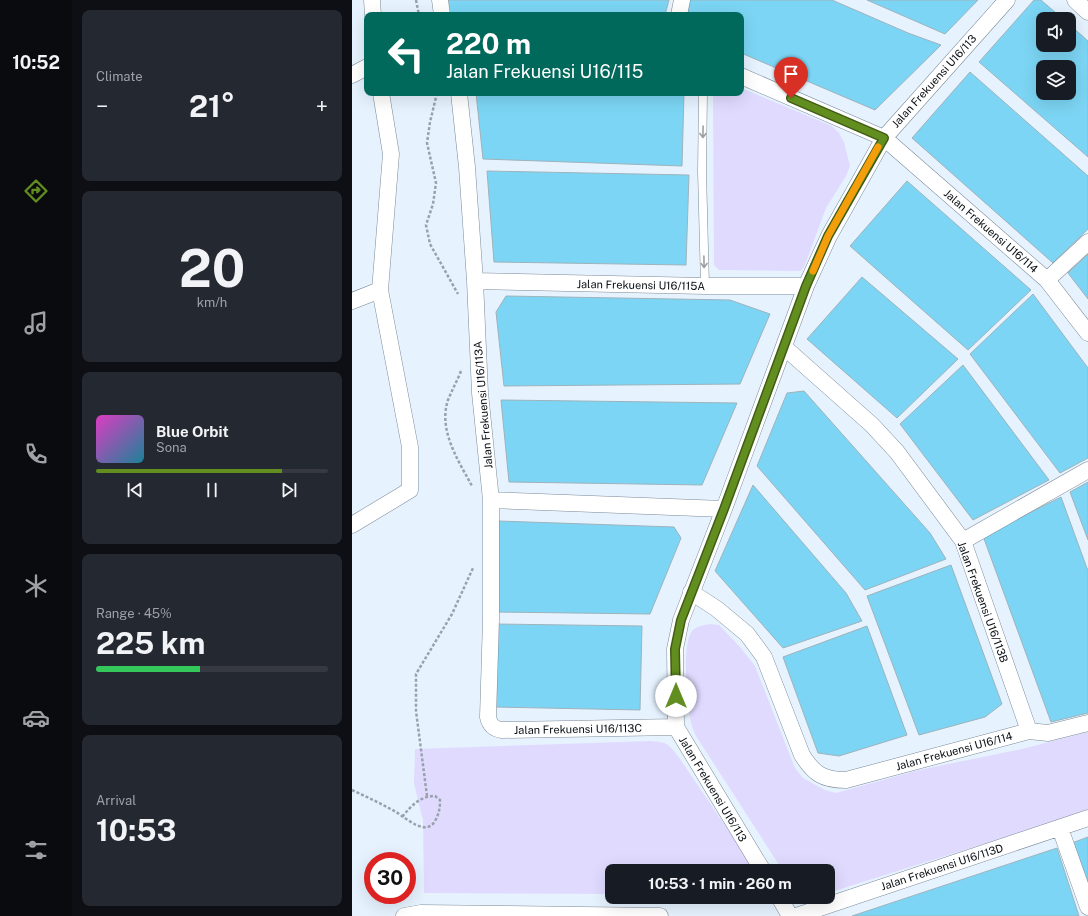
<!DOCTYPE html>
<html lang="en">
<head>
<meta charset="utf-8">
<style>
	:root { --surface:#171b24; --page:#242831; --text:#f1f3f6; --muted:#9ea1a6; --line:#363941; --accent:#628e20 }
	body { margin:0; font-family:"Public Sans",sans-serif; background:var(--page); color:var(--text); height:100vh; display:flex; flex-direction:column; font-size:15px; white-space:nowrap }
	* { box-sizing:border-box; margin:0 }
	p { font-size:13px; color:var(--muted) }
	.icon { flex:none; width:22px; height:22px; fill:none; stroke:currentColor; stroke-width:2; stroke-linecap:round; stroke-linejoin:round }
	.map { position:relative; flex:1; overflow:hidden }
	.drawer { display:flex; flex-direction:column; gap:10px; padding:10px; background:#0d0f14; width:280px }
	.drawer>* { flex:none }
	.top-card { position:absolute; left:12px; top:12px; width:380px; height:84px; border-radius:8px; box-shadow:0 4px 16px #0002; background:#00695c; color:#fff; overflow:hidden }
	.tools { position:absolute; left:684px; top:12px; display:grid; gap:8px }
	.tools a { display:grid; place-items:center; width:40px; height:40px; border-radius:8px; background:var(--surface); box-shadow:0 4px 16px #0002; font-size:20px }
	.speed { position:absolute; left:12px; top:852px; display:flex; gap:8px; font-size:20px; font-weight:700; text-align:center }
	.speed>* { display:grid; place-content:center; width:52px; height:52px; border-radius:50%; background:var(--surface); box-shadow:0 4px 16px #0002; line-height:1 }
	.speed .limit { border:6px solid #d22; background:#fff; color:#111 }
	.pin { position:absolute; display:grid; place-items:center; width:34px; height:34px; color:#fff; margin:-41px -17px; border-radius:50% 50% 50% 0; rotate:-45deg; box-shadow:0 0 4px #0007 }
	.pin .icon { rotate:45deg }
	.me { position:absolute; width:44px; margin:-22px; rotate:0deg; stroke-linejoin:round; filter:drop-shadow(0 0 3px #0008) }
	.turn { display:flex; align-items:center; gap:14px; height:84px; padding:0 16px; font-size:18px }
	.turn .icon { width:52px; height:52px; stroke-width:2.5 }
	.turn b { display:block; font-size:28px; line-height:34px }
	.big { font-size:30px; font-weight:700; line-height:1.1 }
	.drawer .tile { flex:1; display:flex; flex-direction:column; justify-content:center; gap:6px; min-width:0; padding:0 14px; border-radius:8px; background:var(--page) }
	.drawer .dial { align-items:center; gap:0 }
	.dial b { font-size:52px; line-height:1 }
	.song { display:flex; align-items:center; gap:12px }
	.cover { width:48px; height:48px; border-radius:6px; background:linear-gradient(135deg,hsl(310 70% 55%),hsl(190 70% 35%)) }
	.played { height:4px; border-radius:2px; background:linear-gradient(90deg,var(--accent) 80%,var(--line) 80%) }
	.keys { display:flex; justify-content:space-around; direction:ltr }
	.heat { display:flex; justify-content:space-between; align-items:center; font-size:22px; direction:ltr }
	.charge { height:6px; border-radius:3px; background:linear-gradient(90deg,#34c759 45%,var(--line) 0) }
	.trip { position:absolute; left:253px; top:864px; width:230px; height:40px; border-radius:8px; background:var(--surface); box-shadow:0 4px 16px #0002; font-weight:700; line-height:40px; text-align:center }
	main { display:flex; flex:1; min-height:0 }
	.tab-bar { display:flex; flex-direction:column; width:72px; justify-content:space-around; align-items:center; background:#090b0e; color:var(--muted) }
	.tab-bar .icon { width:28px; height:28px }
	.tab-bar .selected { color:var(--accent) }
	.tab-bar b { font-size:18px; color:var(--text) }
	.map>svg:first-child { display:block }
	.green { fill:#e0daff }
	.building { fill:#7cd5f4; stroke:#9eb3bb; fill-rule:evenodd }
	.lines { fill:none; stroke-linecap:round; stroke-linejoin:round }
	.lane-casing { stroke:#7c8a97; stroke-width:9 }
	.street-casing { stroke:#7c8a97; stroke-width:17 }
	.path { stroke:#98a2ab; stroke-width:2.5; stroke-dasharray:3 2; stroke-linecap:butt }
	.lane { stroke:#fff; stroke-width:8 }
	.street { stroke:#fff; stroke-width:16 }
	.oneway { stroke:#9d9fa0 }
	.route-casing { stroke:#405c15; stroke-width:10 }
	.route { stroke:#628e20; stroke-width:7 }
	.slow { stroke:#f59e0b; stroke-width:7 }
	.labels { text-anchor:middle; stroke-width:3.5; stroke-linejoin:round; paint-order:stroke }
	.street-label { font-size:11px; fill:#090e12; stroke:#fefefe }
</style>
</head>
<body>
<main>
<nav class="tab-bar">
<b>10:52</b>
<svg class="icon selected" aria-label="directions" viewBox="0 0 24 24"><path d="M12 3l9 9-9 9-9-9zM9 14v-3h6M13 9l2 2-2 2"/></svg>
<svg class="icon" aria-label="music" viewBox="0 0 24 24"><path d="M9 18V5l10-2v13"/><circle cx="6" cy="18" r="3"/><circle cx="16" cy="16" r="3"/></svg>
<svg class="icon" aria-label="phone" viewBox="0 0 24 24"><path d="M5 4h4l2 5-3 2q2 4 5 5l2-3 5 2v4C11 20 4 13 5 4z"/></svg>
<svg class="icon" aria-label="climate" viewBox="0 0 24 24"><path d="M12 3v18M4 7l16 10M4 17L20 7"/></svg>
<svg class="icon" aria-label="car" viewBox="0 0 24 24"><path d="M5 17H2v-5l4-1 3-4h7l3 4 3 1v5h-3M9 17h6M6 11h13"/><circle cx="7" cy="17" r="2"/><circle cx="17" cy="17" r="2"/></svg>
<svg class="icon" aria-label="filters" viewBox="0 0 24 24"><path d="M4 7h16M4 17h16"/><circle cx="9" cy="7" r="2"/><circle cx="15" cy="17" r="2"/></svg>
</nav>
<section class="drawer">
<div class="tile"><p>Climate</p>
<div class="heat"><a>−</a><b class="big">21°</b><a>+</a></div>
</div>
<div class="tile dial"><b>20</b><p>km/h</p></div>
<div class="tile">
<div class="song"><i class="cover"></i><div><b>Blue Orbit</b><p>Sona</p></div></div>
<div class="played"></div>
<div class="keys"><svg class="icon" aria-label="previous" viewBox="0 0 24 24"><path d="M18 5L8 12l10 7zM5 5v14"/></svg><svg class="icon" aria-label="pause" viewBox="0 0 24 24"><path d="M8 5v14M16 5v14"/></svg><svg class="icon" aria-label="next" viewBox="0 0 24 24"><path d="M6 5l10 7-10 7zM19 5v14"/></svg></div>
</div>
<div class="tile"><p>Range · 45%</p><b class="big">225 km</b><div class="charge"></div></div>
<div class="tile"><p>Arrival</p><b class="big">10:53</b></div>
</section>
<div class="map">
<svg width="736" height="916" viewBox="0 0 736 916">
	<rect width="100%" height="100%" fill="#e6f3ff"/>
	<path class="green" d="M389,88l91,38 7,7 5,9 6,24 -4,10 -20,32 -21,57 -4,6 -82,-1 -5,-5 -1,-172h28z
		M358,624l9,1 21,22 15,19 40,102 8,10 22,12 11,3 83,-23 103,-21 66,-17v79l-260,82v-22h-45l-87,-135c-2,-4 -4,-9 -5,-14 -4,-17 -10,-81 2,-92 4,-4 12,-5 17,-6z
		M298,741c16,1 18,2 28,15l78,115h-144v23l-188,-1 -1,-73 -9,-36 1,-35z"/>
	<path class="building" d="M95,0h222l-4,15h-218z
		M338,0h142l76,33 33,12 -66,65 -134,-57v-38h-55z
		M515,0h111l-33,34z
		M682,0h7l22,19h-20v26h26v-21l19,17v116l-109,-95zM691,67h26v26h-26z
		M618,72l118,104v53l-35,34 -141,-125z
		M124,93h208l-2,73 -199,-7z
		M135,171l202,4 -3,90 -192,-3z
		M555,181l124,109 -63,60 -118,-104z
		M736,254v45l-20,-26z
		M510,277l96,82 -61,59 -90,-79z
		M681,294l55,74v90l-28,15 -90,-119z
		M154,296l224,4 40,14 -30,70 -236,2 -8,-74z
		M611,365l86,115 -76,40 -73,-96z
		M452,391l126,142 16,26 -81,31 -108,-124 30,-73z
		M149,400l236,3 -35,82 -193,-3z
		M736,482v58l-18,-48z
		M401,485l93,108 16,28 -79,27 -68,-77z
		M709,497l27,74v142l-37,9 -68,-186z
		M146,521l176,6 7,11 -31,76 -153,-2z
		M599,565l51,139 -17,13 -66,18 -52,-139z
		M144,624l146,2 -2,84 -146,-3z
		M515,626l40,109 -68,21 -21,-3 -35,-96z
		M736,837v54l-16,-48z
		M705,848l22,68h-227z"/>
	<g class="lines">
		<g class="lane-casing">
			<path id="lane" d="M351,93l-1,78 3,115"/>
		</g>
		<g class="street-casing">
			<path id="street" d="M20,0l1,15
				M88,0l2,15
				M723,0l13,12
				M327,15l3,-15
				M0,75l15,-8
				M389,76l143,62 163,142 41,53
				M107,93l8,74 8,114 5,112 11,107v119l-3,98c2,9 6,12 14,13l174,-3
				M695,280l41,-38
				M123,281l230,5h101
				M0,301l28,-11
				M432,347l88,78 25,27 66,89 66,190
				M139,500l233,9
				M0,525l58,-35v-43l-30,-157 11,-136 -10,-61
				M611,541l125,-71
				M339,592l26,17 30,25 17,23 38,98c12,19 21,25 44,25l183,-49 19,2 40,-10
				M708,828l28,79
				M411,871l-87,-144 -1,-78 6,-29 43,-111 82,-223 23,-50 55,-98 123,-138
				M427,897l11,19
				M52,916l17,-3 239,3
				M444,916l292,-98"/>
		</g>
		<path class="path" d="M64,0l3,15
			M85,93l-7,29 -3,21 9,40 -3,21 -7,21 4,19 28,50
			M109,371c-4,10 -9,19 -13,29 -10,30 10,60 24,86
			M0,790c15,7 30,14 44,22 10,6 30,25 39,9 4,-7 5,-13 5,-21l-5,-4c-15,0 -24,10 -33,21
			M75,796l-11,-85v-37l36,-60 21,-46"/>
		<use href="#lane" class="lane"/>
		<use href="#street" class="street"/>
	</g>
	<defs><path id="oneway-shaft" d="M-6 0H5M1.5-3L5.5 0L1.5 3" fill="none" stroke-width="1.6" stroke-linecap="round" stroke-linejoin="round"/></defs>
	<g class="oneway">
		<use href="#oneway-shaft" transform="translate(351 132) rotate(91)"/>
		<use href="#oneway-shaft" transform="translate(352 262) rotate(89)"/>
	</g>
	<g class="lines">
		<g class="route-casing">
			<path id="route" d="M324,696l-1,-47 6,-29 43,-111 82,-223 22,-50 56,-98 -93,-40"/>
		</g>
		<use href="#route" class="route"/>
		<path class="slow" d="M461,271l15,-35 50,-89"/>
	</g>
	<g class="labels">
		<g class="street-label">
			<text transform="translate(582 81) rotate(-48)" y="4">Jalan Frekuensi U16/113</text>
			<text transform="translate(639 231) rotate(41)" y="4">Jalan Frekuensi U16/114</text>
			<text transform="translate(289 285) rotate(1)" y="4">Jalan Frekuensi U16/115A</text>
			<text transform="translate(131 405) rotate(-95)" y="4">Jalan Frekuensi U16/113A</text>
			<text transform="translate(631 602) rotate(70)" y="4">Jalan Frekuensi U16/113B</text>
			<text transform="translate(226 729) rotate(-1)" y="4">Jalan Frekuensi U16/113C</text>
			<text transform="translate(602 751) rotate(-15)" y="4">Jalan Frekuensi U16/114</text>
			<text transform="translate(361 789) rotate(59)" y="4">Jalan Frekuensi U16/113</text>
			<text transform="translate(590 867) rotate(-18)" y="4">Jalan Frekuensi U16/113D</text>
		</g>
	</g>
</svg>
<div class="tools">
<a><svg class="icon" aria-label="sound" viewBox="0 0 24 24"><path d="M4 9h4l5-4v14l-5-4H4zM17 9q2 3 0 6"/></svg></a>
<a><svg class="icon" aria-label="layers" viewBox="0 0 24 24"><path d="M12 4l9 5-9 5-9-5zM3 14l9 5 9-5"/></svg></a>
</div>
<div class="speed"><div class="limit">30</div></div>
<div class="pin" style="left:439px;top:98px;background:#d93025"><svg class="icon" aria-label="arrive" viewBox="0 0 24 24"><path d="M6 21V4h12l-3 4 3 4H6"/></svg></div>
<svg class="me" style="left:324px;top:696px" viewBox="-20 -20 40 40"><circle r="19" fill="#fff"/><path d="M0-13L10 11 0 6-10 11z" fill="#628e20"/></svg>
<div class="trip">10:53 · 1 min · 260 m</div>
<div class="top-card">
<div class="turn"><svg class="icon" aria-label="left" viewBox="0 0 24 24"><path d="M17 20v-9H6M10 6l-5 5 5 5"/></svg><div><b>220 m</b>Jalan Frekuensi U16/115</div></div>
</div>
</div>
</main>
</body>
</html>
